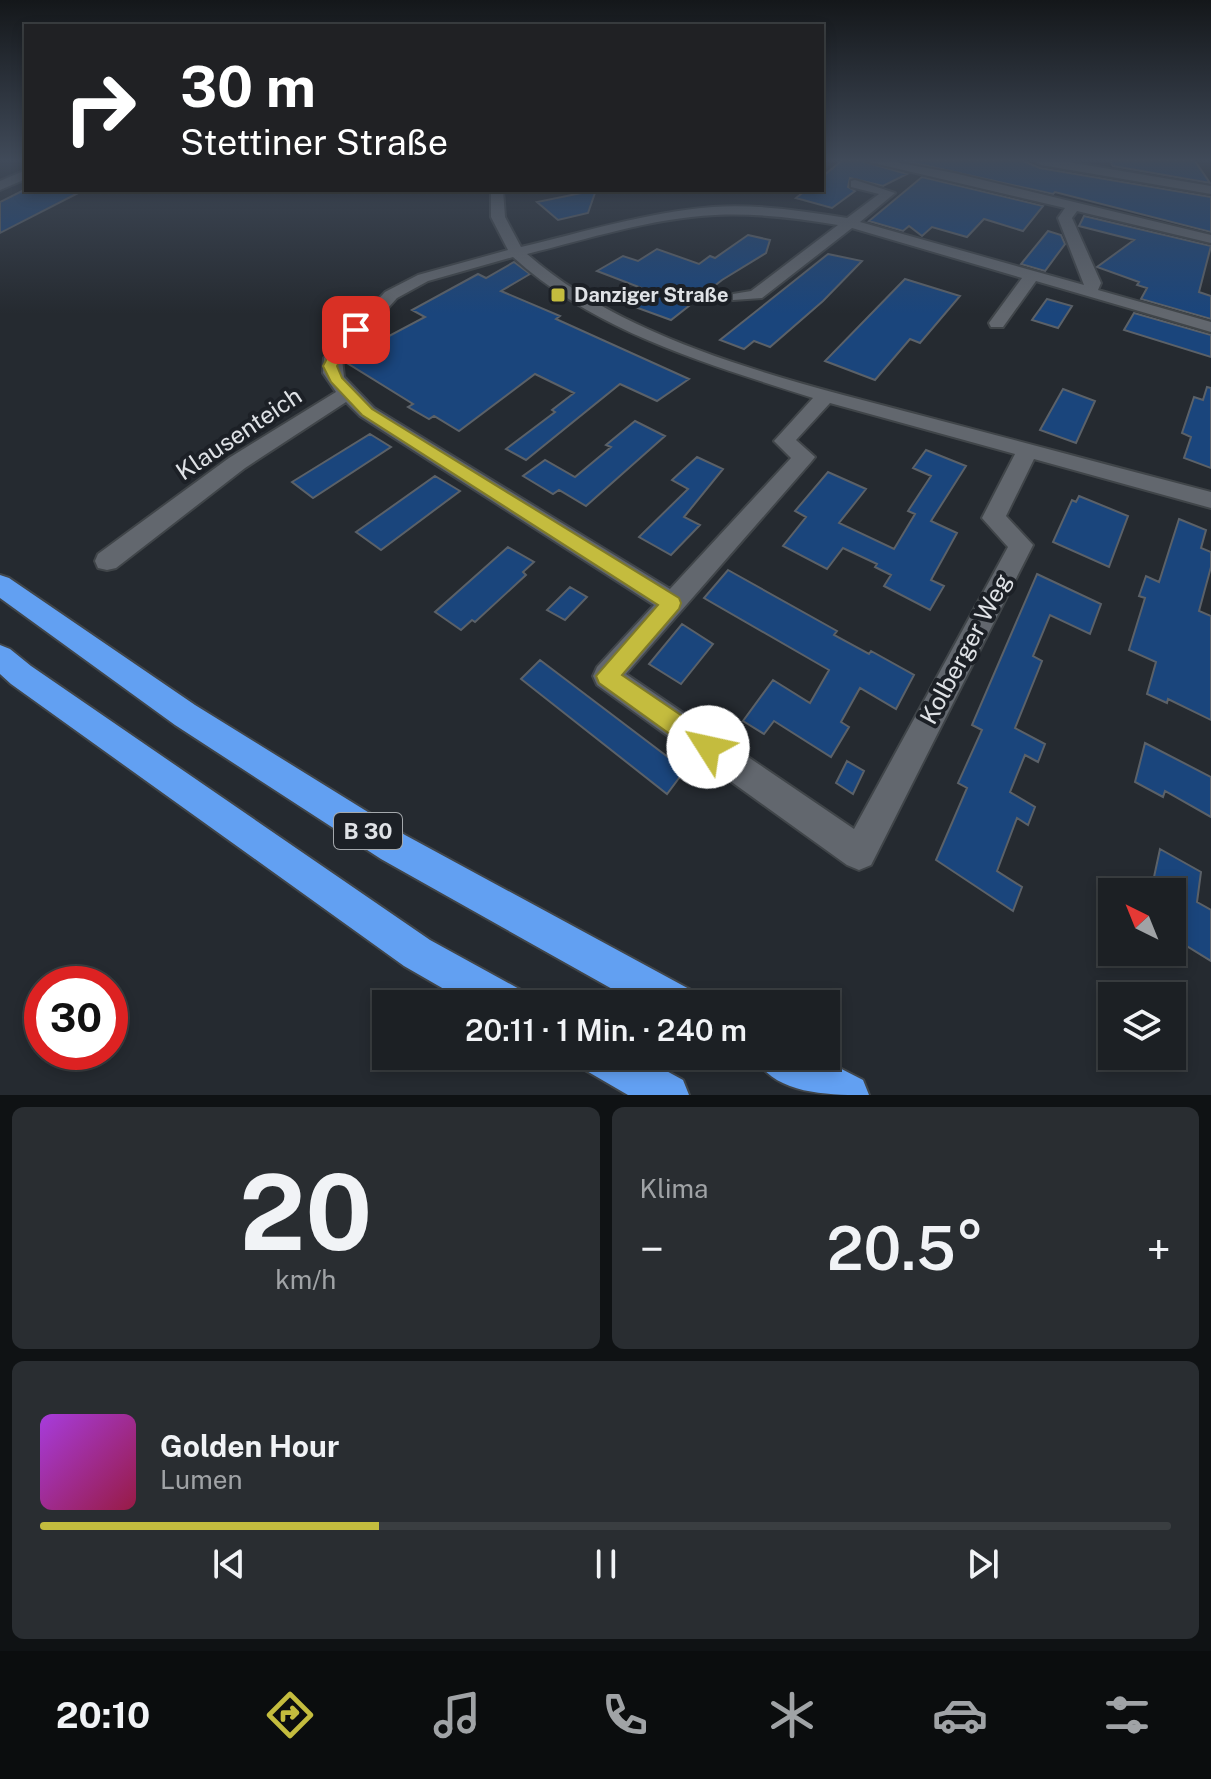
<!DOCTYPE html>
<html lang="de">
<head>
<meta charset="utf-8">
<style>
	:root { --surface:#1c2024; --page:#292d31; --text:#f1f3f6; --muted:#a0a3a6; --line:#3a3e41; --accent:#c4bc3e }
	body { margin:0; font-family:"Public Sans",sans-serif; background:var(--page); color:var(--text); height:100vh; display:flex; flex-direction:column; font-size:30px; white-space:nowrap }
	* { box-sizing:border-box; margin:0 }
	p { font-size:26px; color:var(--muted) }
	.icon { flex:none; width:44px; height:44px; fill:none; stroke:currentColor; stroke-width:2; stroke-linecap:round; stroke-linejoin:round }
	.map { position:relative; height:1095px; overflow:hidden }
	.side { display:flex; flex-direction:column; gap:12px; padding:12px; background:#0f1214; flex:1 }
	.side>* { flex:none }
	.banner { position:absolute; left:24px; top:24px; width:800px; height:168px; border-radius:0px; box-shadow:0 4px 12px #0003,0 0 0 2px var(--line); background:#202124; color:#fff; overflow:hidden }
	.needle { width:52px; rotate:317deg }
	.controls { position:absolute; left:1098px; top:878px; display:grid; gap:16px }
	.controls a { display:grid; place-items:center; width:88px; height:88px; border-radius:0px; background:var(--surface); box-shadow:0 4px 12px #0003,0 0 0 2px var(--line); font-size:40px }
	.speed { position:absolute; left:24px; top:966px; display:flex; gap:16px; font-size:40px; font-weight:700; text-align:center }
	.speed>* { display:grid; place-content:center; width:104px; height:104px; border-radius:50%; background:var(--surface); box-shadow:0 4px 12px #0003,0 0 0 2px var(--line); line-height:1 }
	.speed .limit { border:12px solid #d22; background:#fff; color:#111 }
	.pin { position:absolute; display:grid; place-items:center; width:68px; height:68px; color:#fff; margin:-34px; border-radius:16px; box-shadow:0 4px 12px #0006 }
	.me { position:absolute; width:88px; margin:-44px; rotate:305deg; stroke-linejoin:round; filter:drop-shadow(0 0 6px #0008) }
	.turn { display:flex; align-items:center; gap:28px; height:168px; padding:0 24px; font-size:36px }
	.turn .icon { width:104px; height:104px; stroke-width:2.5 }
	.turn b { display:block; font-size:56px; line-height:68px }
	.big { font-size:60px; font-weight:600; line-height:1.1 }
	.side .card { flex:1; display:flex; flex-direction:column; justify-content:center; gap:12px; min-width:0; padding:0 28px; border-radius:12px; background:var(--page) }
	.side .dial { align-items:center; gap:0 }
	.dial b { font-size:104px; line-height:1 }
	.song { display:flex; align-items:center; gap:24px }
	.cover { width:96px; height:96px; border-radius:12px; background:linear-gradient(135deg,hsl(280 70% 55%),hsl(340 70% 35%)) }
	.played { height:8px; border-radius:4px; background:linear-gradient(90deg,var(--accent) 30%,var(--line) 30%) }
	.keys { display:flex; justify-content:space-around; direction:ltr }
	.heat { display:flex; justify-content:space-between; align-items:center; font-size:44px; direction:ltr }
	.side .tiles { flex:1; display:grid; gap:12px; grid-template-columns:1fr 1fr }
	.card:last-child { grid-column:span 2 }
	.trip { position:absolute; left:372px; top:990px; width:468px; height:80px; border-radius:0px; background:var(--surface); box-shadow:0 4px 12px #0003,0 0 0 2px var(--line); font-weight:600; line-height:80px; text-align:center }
	.tab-bar { display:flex; height:128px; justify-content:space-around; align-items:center; background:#0b0d0e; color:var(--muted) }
	.tab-bar .icon { width:56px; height:56px }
	.tab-bar .current { color:var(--accent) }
	.tab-bar b { font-size:36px; color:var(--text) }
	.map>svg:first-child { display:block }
	.building { fill:#1a457c; stroke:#5b6168; stroke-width:2 }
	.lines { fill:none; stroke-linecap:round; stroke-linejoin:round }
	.street-casing { stroke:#404549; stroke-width:4 }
	.highway-casing { stroke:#404549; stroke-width:4 }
	.street { fill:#62676e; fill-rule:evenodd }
	.highway { fill:#62a0f2; fill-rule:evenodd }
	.route { fill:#c4bc3e; stroke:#7f7a28; stroke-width:2 }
	.poi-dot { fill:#c4bc3e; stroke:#1c2026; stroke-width:3 }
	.labels { text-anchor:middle; stroke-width:8; stroke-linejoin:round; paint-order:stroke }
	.far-poi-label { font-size:20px; font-weight:bold; fill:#dfe2e6; stroke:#1c2026; text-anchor:start }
	.shield { fill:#1c2026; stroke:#a4a8ac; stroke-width:2 }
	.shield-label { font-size:22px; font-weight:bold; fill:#dfe2e6 }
	.street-label { font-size:24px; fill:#dfe2e6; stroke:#1c2026 }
</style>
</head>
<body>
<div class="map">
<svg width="1211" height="1095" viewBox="0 0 1211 1095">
	<rect width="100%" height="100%" fill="#252a30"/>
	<path class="building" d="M841,161h21l45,13 -24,12 -33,-8 -2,9 7,4 -23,17 -36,-10 10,-8h16v-13z
		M905,161h118l17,7 171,29v35l-156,-40 -2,2z
		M1110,161h85l15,22 -97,-17z
		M922,177l121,29 -20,25 -39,-12 -17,18 -35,-10 -10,9 -13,-10 -6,5 -34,-10z
		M24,190h60l-84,43v-31z
		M596,190l-8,23 -30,7 -21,-18z
		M1084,216l127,30 -12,46 12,4v23l-70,-20 6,-11 -10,-3 2,-3 -42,-15 37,-27 -55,-14z
		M1048,231l13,4 4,9 -20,27 -24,-7z
		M748,235l22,5 -4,13 -44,27 -51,40 -47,-17 20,-14 -47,-18 26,-15 15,5 19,-12 42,15 11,-8 5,2z
		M828,254l34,7 -39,40 -53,46 -16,-6 -10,8 -24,-9z
		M514,262l16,12 -29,17 59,25 -4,3 133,60 -32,22 -37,-17 -94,76 -20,-11 49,-37 -3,-2 22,-17 -39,-19 -76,57 -25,-15 -5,3 -21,-12 5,-3 -66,-41 29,-16 -4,-2 53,-28 -13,-7 66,-36 8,4z
		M905,279l55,17 -40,47 -10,-4 -35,41 -50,-19z
		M1047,299l25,7 -14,22 -26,-8z
		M1134,313l77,22v22l-87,-27z
		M1207,387l4,1v80l-27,-10 7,-21 -9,-4 12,-36 9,3z
		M1063,389l32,12 -19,42 -36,-13z
		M635,421l30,15 -79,70 -27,-16 -6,4 -30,-18 22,-16 30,17 36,-30 -5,-2z
		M370,434l21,13 -78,51 -21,-16z
		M926,450l40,16 -35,55 26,12 -26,47 13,6 -14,24 -46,-24 7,-11 -16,-8 2,-3 -34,-16 -16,21 -44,-23 23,-29 -11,-6 33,-39 38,17 -27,34 55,26 21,-35 -7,-3 23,-35 -18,-8z
		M697,457l26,12 -39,48 16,8 -29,30 -32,-18 49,-48 -16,-9z
		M435,476l25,15 -79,59 -25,-18z
		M1079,496l49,20 -19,51 -56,-25 19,-42 4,2z
		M1179,519l27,11 -5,18 10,4v15l-12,44 12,5v104l-43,-21 -1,4 -20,-9 9,-32 -27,-12 16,-52 -6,-2 7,-20 13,6z
		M508,547l26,15 -11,10 3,3 -51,47 -3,-2 -11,10 -26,-18z
		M728,570l109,61 -3,4 35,19 2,-3 43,24 -18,34 -36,-21 -19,34 8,5 -18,30 -57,-36 -10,13 -21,-13 30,-41 37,23 19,-33 -125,-72z
		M1037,574l64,30 -11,30 -40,-19 -17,41 9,5 -27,67 30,16 -7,18 -13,-7 -15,37 25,15 -7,18 -11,-7 -20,53 25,16 -9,24 -77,-51 31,-72 -9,-5 24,-53 -10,-5z
		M570,587l17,10 -22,23 -18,-10z
		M682,624l31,20 -32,40 -32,-20z
		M540,660l145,110 -18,24 -146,-115z
		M1145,743l66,34v40l-46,-26 -2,6 -28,-15z
		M847,761l17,10 -11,23 -17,-11z
		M1160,849l41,23 -4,30 14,8v51l-39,-24v-45h-9l2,-9 -11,-6z"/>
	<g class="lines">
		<g class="street-casing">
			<path id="street" d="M865,161h24l65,12 257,62v8l-134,-32 -5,7 29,65 -3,7 113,32v10l-175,-51 -33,46h-12l-2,-4 33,-45 -170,-50 -90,70 -29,2v-6l18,-3 87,-66c-41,-7 -81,-12 -123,-10 -63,3 -127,24 -188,39 104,91 265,127 396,162 96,25 192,51 288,76v16l-177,-49 -28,57 27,29 -162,320 -12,5 -12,-5 -250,-180 -4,-9 4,-9 57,-62 -294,-189 -14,-14 -101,66 -129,100 -9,2 -9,-2 -3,-7 3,-7 131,-96 107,-66 -13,-19 1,-15 61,-66 33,-17 90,-25 -17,-33v-27h12l2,27 16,30c63,-15 127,-35 192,-40 45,-3 90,4 134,11l32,-24 -28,-7v-6l4,-1 40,13 -35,29 224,63 -26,-67 7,-10zM513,257c84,76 195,107 300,141l-39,43 17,17 -121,131 -296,-181 -30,-31 -2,-18 55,-61 31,-17zM830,403l185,51 -33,64 26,29 -154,282 -228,-155 185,-212 4,-5 -19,-17z
				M1035,161h27l149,25v8l-170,-29z
				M26,170v9l-26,11v-9z"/>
		</g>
		<g class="highway-casing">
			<path id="highway" d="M0,575l9,3 186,127 210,130 286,155 5,14h-57l-258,-145 -206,-134 -175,-127z
				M0,645l10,4 21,17 399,274 91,50 5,14h-56l-66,-38 -393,-282 -11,-10z
				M579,1056h60l44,24 6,15h-61l-43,-25z
				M755,1056h61l47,24 6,15c-39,0 -96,0 -114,-39z"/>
		</g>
		<use href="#street" class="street"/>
		<use href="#highway" class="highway"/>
	</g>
	<linearGradient id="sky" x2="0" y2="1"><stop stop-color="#14171a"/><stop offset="0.51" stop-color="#404a59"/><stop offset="1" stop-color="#404a59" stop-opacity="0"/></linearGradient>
	<rect width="1211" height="314" fill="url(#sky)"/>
	<path class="route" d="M352,327l11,3 -18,20 -8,16 5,12 30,31 307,189 2,5 -2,6 -57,66 94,64 3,8 -3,8 -8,3 -9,-3 -100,-72 -3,-7 62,-71 -296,-190 -31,-33 -8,-16 11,-21z"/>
	<rect class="poi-dot" x="550" y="287" width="16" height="16" rx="4"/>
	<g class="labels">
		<g class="far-poi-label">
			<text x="574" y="302">Danziger Straße</text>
		</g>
		<rect class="shield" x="334" y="813" width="68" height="36" rx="6"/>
		<g class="shield-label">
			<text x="368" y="839">B 30</text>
		</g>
		<g class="street-label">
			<text transform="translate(239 434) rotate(-34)" y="8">Klausenteich</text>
			<text transform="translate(966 649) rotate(-62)" y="8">Kolberger Weg</text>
		</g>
	</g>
</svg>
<div class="controls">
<a><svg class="needle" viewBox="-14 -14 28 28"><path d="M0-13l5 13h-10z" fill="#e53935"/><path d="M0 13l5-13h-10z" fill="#a0a3a6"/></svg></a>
<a><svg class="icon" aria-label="layers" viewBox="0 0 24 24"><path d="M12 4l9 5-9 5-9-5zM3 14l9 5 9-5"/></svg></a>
</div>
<div class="speed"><div class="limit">30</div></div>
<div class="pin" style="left:356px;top:330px;background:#d93025"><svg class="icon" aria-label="arrive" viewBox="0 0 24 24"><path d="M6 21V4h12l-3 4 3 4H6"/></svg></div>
<svg class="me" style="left:708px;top:747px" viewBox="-20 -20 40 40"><circle r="19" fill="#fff"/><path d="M0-13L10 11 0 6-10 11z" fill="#c4bc3e"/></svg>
<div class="trip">20:11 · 1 Min. · 240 m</div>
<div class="banner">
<div class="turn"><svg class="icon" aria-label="right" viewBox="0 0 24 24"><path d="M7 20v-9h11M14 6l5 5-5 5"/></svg><div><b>30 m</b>Stettiner Straße</div></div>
</div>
</div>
<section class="side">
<div class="tiles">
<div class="card dial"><b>20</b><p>km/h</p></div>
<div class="card"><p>Klima</p>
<div class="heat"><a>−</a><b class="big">20.5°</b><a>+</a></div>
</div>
<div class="card">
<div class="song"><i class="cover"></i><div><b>Golden Hour</b><p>Lumen</p></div></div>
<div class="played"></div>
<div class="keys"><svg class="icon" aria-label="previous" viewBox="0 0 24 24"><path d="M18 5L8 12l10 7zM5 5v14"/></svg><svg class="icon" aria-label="pause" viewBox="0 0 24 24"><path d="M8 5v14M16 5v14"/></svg><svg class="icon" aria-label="next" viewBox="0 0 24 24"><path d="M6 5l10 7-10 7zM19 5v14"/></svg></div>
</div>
</div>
</section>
<nav class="tab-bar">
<b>20:10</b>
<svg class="icon current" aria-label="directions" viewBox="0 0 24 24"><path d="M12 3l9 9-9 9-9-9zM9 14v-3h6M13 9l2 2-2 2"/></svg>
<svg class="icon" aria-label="music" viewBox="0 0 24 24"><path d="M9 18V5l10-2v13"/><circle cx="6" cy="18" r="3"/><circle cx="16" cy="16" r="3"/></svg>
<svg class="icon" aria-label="phone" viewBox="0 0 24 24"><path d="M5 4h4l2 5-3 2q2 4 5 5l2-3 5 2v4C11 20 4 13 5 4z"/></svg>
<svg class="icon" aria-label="climate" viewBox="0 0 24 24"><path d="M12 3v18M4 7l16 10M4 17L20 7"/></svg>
<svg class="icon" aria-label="car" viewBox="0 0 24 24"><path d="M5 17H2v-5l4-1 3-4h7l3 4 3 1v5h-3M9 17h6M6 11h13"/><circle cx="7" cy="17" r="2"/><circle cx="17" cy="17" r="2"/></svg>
<svg class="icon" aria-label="filters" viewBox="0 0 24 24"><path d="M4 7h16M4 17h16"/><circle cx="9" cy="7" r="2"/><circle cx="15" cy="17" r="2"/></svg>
</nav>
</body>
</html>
